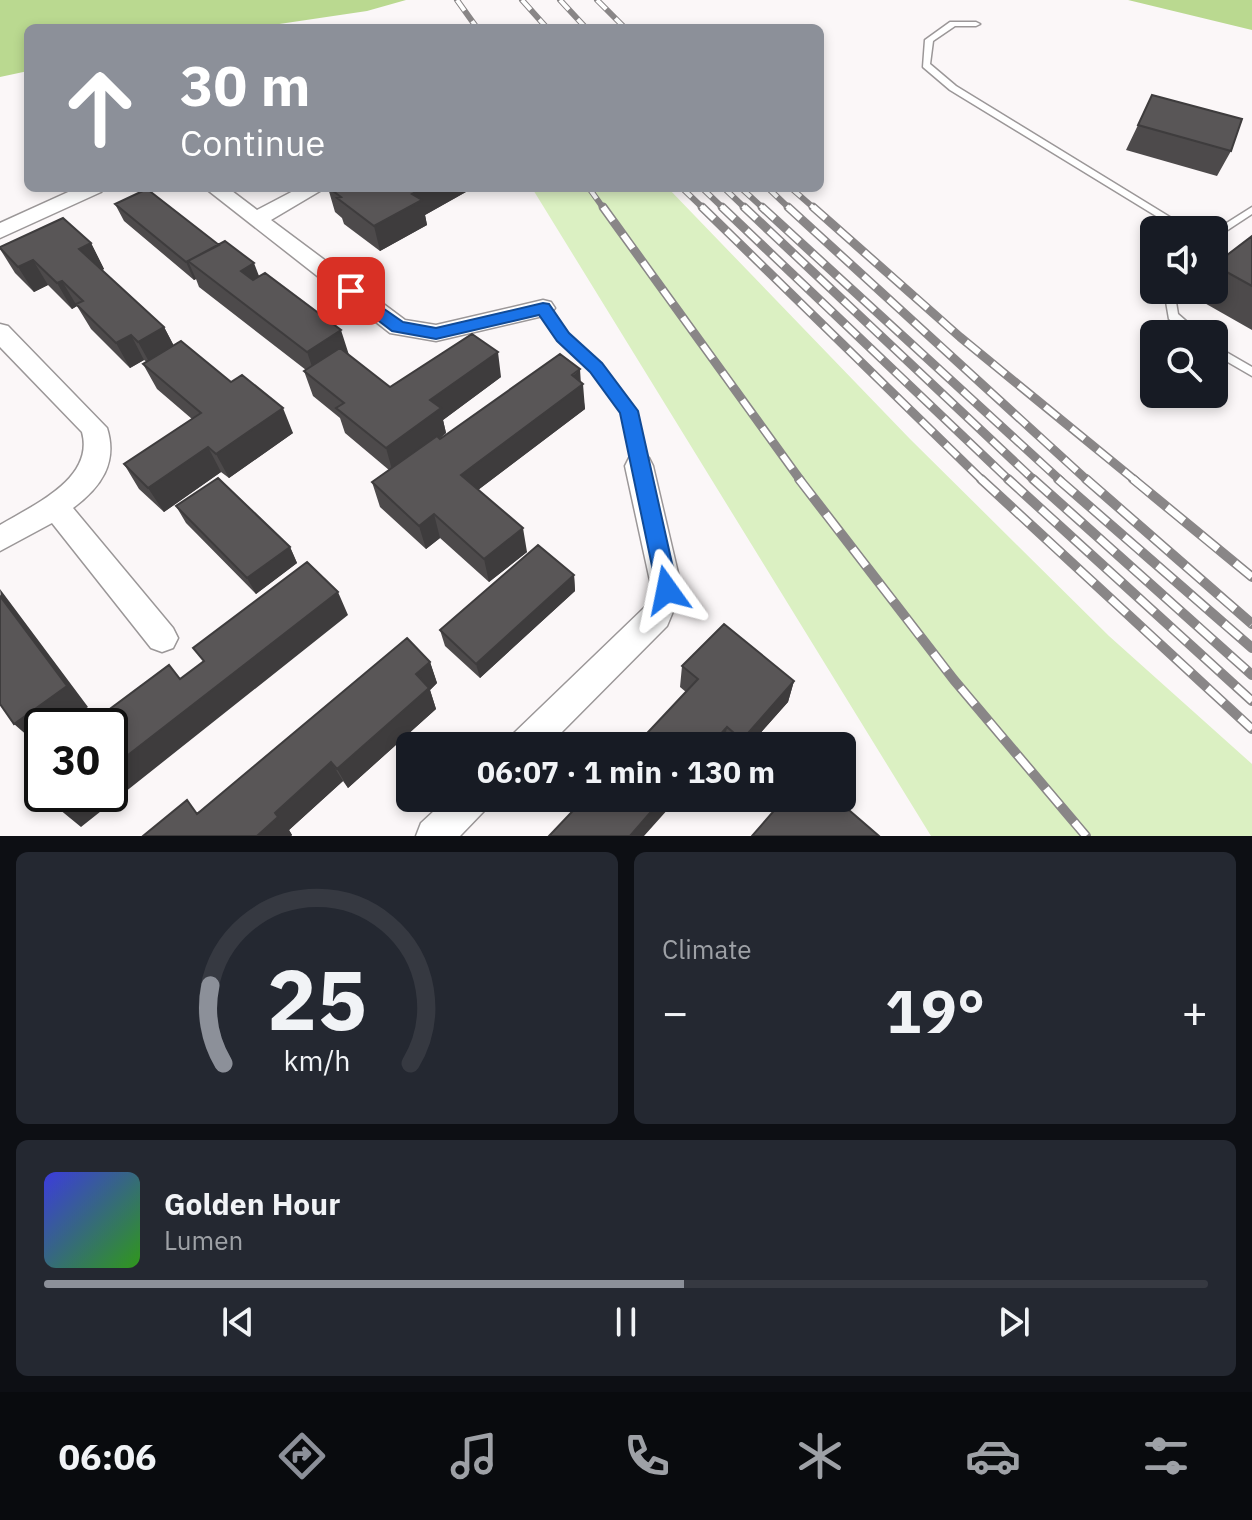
<!DOCTYPE html>
<html lang="en">
<head>
<meta charset="utf-8">
<style>
	:root { --surface:#171b24; --page:#242831; --text:#f1f3f6; --muted:#9ea1a6; --line:#363941; --accent:#8c9099 }
	body { margin:0; font-family:"IBM Plex Sans",sans-serif; background:var(--page); color:var(--text); height:100vh; display:flex; flex-direction:column; font-size:30px; white-space:nowrap }
	* { box-sizing:border-box; margin:0 }
	p { font-size:26px; color:var(--muted) }
	.icon { flex:none; width:44px; height:44px; fill:none; stroke:currentColor; stroke-width:2; stroke-linecap:round; stroke-linejoin:round }
	.map { position:relative; height:836px; overflow:hidden }
	.drawer { display:flex; flex-direction:column; gap:16px; padding:16px; background:#0d0f14; flex:1 }
	.drawer>* { flex:none }
	.top-card { position:absolute; left:24px; top:24px; width:800px; height:168px; border-radius:12px; box-shadow:0 4px 12px #0003; background:#8c9099; color:#fff; overflow:hidden }
	.controls { position:absolute; left:1140px; top:216px; display:grid; gap:16px }
	.controls a { display:grid; place-items:center; width:88px; height:88px; border-radius:12px; background:var(--surface); box-shadow:0 4px 12px #0003; font-size:40px }
	.speed { position:absolute; left:24px; top:708px; display:flex; gap:16px; font-size:40px; font-weight:700; text-align:center }
	.speed>* { display:grid; place-content:center; width:104px; height:104px; border-radius:50%; background:var(--surface); box-shadow:0 4px 12px #0003; line-height:1 }
	.speed .limit { border:4px solid #111; border-radius:12px; background:#fff; color:#111 }
	.pin { position:absolute; display:grid; place-items:center; width:68px; height:68px; color:#fff; margin:-34px; border-radius:16px; box-shadow:0 4px 12px #0006 }
	.me { position:absolute; width:88px; margin:-44px; rotate:348deg; stroke-linejoin:round; filter:drop-shadow(0 0 6px #0008) }
	.turn { display:flex; align-items:center; gap:28px; height:168px; padding:0 24px; font-size:36px }
	.turn .icon { width:104px; height:104px; stroke-width:2.5 }
	.turn b { display:block; font-size:56px; line-height:68px }
	.big { font-size:60px; font-weight:800; line-height:1.1 }
	.drawer .widget { flex:1; display:flex; flex-direction:column; justify-content:center; gap:12px; min-width:0; padding:0 28px; border-radius:12px; background:var(--page) }
	.drawer .dial { align-items:center; gap:0 }
	.dial svg { height:208px; overflow:visible; fill:none; stroke:var(--line); stroke-width:7; stroke-linecap:round; text-anchor:middle }
	.dial text { fill:var(--text); stroke:none }
	.song { display:flex; align-items:center; gap:24px }
	.cover { width:96px; height:96px; border-radius:12px; background:linear-gradient(135deg,hsl(240 70% 55%),hsl(110 70% 35%)) }
	.played { height:8px; border-radius:4px; background:linear-gradient(90deg,var(--accent) 55%,var(--line) 55%) }
	.keys { display:flex; justify-content:space-around; direction:ltr }
	.heat { display:flex; justify-content:space-between; align-items:center; font-size:44px; direction:ltr }
	.drawer .tiles { flex:1; display:grid; gap:16px; grid-template-columns:1fr 1fr }
	.widget:last-child { grid-column:span 2 }
	.trip { position:absolute; left:396px; top:732px; width:460px; height:80px; border-radius:12px; background:var(--surface); box-shadow:0 4px 12px #0003; font-weight:800; line-height:80px; text-align:center }
	.tabs { display:flex; height:128px; justify-content:space-around; align-items:center; background:#090b0e; color:var(--muted) }
	.tabs .icon { width:56px; height:56px }
	.tabs .on { color:var(--accent) }
	.tabs b { font-size:36px; color:var(--text) }
	.map>svg:first-child { display:block }
	.green { fill:#dbf0c2 }
	.water { fill:#bad990 }
	.lines { fill:none; stroke-linecap:round; stroke-linejoin:round }
	.lane-casing { stroke:#9b9798; stroke-width:3 }
	.street-casing { stroke:#9b9798; stroke-width:3 }
	.lane { fill:#fff; fill-rule:evenodd }
	.street { fill:#fff; fill-rule:evenodd }
	.rail-far2-casing { stroke:#898687; stroke-width:6 }
	.rail-far1-casing { stroke:#898687; stroke-width:9 }
	.rail-casing { stroke:#898687; stroke-width:10 }
	.rail-far2 { stroke:#fff; stroke-width:4; stroke-dasharray:13; stroke-linecap:butt }
	.rail-far1 { stroke:#fff; stroke-width:6; stroke-dasharray:17; stroke-linecap:butt }
	.rail { stroke:#fff; stroke-width:7; stroke-dasharray:22; stroke-linecap:butt }
	.wall { fill:#4d4a4b }
	.shaded-wall { fill:#3e3c3d }
	.building { fill:#595657; stroke:#3e3c3d; stroke-width:2 }
	.route { fill:#1a73e8; stroke:#114b97; stroke-width:2 }
</style>
</head>
<body>
<div class="map">
<svg width="1252" height="836" viewBox="0 0 1252 836">
	<rect width="100%" height="100%" fill="#fbf7f8"/>
	<path class="green" d="M532,188h136l242,251 199,197 143,128v72h-321z"/>
	<path class="water" d="M0,0h406l-39,11 -114,17h-225v43l-28,6z
		M1128,0h124v30z"/>
	<g class="lines">
		<g class="lane-casing">
			<path id="lane" d="M950,22h26l4,2 -4,2h-21l-22,15 -3,23 26,22 235,144h-12l-229,-140 -27,-23 2,-27z
				M1252,207v7l-38,25v-8z
				M1164,290h10l4,24 23,20h-13l-19,-15z
				M543,304l4,1 20,29 33,31 33,43 12,58 -2,3h-8l-2,-3 -10,-54 -31,-41 -33,-31 -21,-32z
				M1214,345l38,22v9l-38,-22z"/>
		</g>
		<g class="street-casing">
			<path id="street" d="M77,188h27l-3,4 -101,46v-15z
				M205,188h23l29,22 42,-22h26l-54,32 134,100 31,5 107,-25 8,2 4,6 -4,6 -8,2 -107,25 -46,-8z
				M0,324l8,2 99,102c11,35 -6,59 -34,80l100,120 5,10 -5,10 -11,4 -11,-4 -99,-125 -52,28v-26c33,-20 95,-46 82,-93l-82,-85z
				M639,455l10,3 4,8 29,124 -15,36 -119,120h-40l5,-12 132,-127 7,-17 -27,-124 4,-8z
				M448,798h43l-6,12 -25,26h-44l5,-13z"/>
		</g>
		<use href="#lane" class="lane"/>
		<use href="#street" class="street"/>
		<g class="rail-far2-casing">
			<path id="rail-far2" d="M457,0l20,28
				M522,0l25,28
				M560,0l26,28
				M597,0l28,28
				M589,188l15,21
				M682,188l22,21
				M702,188l22,21
				M724,188l22,21
				M741,188l23,21
				M768,188l22,21
				M791,188l24,21"/>
		</g>
		<g class="rail-far1-casing">
			<path id="rail-far1" d="M603,207l198,274
				M702,207l281,274
				M722,207l288,274
				M744,207l291,274
				M762,207l299,274
				M788,207l300,274
				M813,207l147,130 176,144"/>
		</g>
		<g class="rail-casing">
			<path id="rail" d="M799,479l155,201 132,156
				M981,479l271,250
				M1008,479l244,222
				M1033,479l219,196
				M1058,479l194,169
				M1086,479l166,145
				M1133,479l119,98"/>
		</g>
		<use href="#rail-far2" class="rail-far2"/>
		<use href="#rail-far1" class="rail-far1"/>
		<use href="#rail" class="rail"/>
	</g>
	<path class="wall" d="M1138,125l93,26 -14,25 -91,-26z
		M328,188h145l-48,27 2,10 -47,26 -36,-27 -2,-6 -7,-6z
		M115,204l144,72 90,79 41,32 111,-10 -58,43 3,13 -6,6 141,-57 4,27 -107,81 49,62 -38,30 -49,-44 -14,11 -46,-42 -8,-25 17,-12 -44,-37 -5,-15 -27,-22 -9,-25 2,-1 -107,-83 -3,-8 -2,1 -70,-59z
		M1252,236v94l-58,-33 4,-7h16v-26z
		M91,243l13,26 -2,1 62,57 10,19 119,87 -64,45 -8,-6 -57,40 -25,-23 -15,-25 68,-45 -35,-30 -14,-25 4,-2 -3,-2 -14,8 -39,-39 -14,-23 -5,3 -24,-24 -14,7 -19,-19 -15,-24z
		M176,506l114,41 7,16 -41,31 -70,-71z
		M574,575l1,16 -95,87 -35,-32 -5,-16z
		M430,662l7,21 -7,7 6,19 -88,79 -5,-7 -54,49 3,5 -1,1h-148l55,-24z
		M682,666l112,15 -6,21 -39,44h-114l51,-54 -6,-5z"/>
	<path class="shaded-wall" d="M423,188h50l-48,27 2,10 -47,26 -6,-25 38,-32z
		M91,243l13,26 -11,6 -14,-26z
		M33,260l15,25 -14,7 -16,-25z
		M188,261l8,18 -2,1 -8,-18z
		M254,263l10,26 -23,-18z
		M62,281l15,25 -5,3 -15,-26z
		M164,327l13,25 -25,15 -14,-25z
		M341,330l8,25 -33,23 -9,-26z
		M131,335l13,25 -14,8 -14,-25z
		M498,352l3,25 -58,43 3,13 -53,40 -7,-25 44,-48z
		M580,369l1,16 2,-1 2,25 -119,90 -5,-24z
		M283,408l10,25 -64,45 -13,-24z
		M208,447l13,25 -57,40 -16,-24z
		M434,514l6,24 -14,11 -7,-23z
		M523,528l4,24 -38,30 -5,-23z
		M290,547l7,16 -41,31 -9,-16z
		M574,575l1,16 -95,87 -4,-14z
		M0,589l88,118 -27,19h-19v14l-5,4 -23,-20z
		M338,592l10,23 -267,212 -22,-18 19,-15h32v-25z
		M430,662l7,21 -7,7 6,19 -88,79 -11,-19 79,-95z
		M794,681l-6,21 -39,44h-9l2,-6z
		M727,727l-4,19h-13z
		M331,762l12,19 -54,49 3,5 -1,1h-34l18,-23z
		M663,798h15l-34,38h-14z"/>
	<path class="building" d="M1152,95l90,24 -11,32 -93,-26z
		M329,188h94l-11,6 10,6 -48,26 -37,-28 4,-1z
		M147,189l72,56 -33,17 -71,-58z
		M63,218l28,25 -12,6 85,78 -26,15 -7,-7 -15,8 -40,-39 7,-3 -21,-20 -5,2 -24,-23 -15,7 -18,-19v-1z
		M1252,236v50l-38,-21z
		M225,241l29,22 -13,8 12,9 12,-7 76,57 -34,22 -119,-91z
		M472,334l26,18 -68,48 11,8 -55,40 -50,-40 8,-5 -40,-32 36,-23 50,39z
		M181,341l50,41 11,-7 41,33 -67,46 -8,-7 -60,41 -24,-24 77,-51 -58,-49z
		M560,354l20,15 -8,6 11,9 -122,91 62,53 -39,31 -50,-45 -15,12 -47,-44 65,-46 3,3z
		M218,478l72,69 -43,31 -71,-72z
		M538,545l36,30 -98,89 -36,-34z
		M307,562l31,30 -228,177v-43h-23l82,-61 11,14 24,-18 -11,-13z
		M0,596l67,90 -53,38 -14,-20z
		M724,624l70,57 -52,59 -15,-13 -17,19h-75l63,-67 -16,-13z
		M407,638l23,24 -14,12 13,14 -92,81 -6,-7 -56,51 3,4 -21,19h-114l44,-36 10,14z
		M42,760v25l-12,-17z
		M48,794h30l-19,15z
		M585,798h78l-33,38h-81z
		M785,798h50l44,38h-127z"/>
	<path class="route" d="M351,286l52,36 33,6 107,-25 6,1 20,29 33,30 36,48 40,179 -3,6 -8,3 -7,-3 -3,-6 -37,-177 -30,-41 -33,-31 -18,-26 -103,24 -44,-8 -47,-36v-8z"/>
</svg>
<div class="controls">
<a><svg class="icon" aria-label="sound" viewBox="0 0 24 24"><path d="M4 9h4l5-4v14l-5-4H4zM17 9q2 3 0 6"/></svg></a>
<a><svg class="icon" aria-label="search" viewBox="0 0 24 24"><circle cx="10" cy="10" r="6"/><path d="M15 15l6 6"/></svg></a>
</div>
<div class="speed"><div class="limit">30</div></div>
<div class="pin" style="left:351px;top:291px;background:#d93025"><svg class="icon" aria-label="arrive" viewBox="0 0 24 24"><path d="M6 21V4h12l-3 4 3 4H6"/></svg></div>
<svg class="me" style="left:667px;top:590px" viewBox="-20 -20 40 40"><path d="M0-17L14 15 0 8-14 15z" fill="#1a73e8" stroke="#fff" stroke-width="4"/></svg>
<div class="trip">06:07 · 1 min · 130 m</div>
<div class="top-card">
<div class="turn"><svg class="icon" aria-label="ahead" viewBox="0 0 24 24"><path d="M12 20V5M6 11l6-6 6 6"/></svg><div><b>30 m</b>Continue</div></div>
</div>
</div>
<section class="drawer">
<div class="tiles">
<div class="widget dial"><svg viewBox="0 0 100 80">
<path d="M14 69A42 42 0 1 1 86 69"/>
<path d="M14 69A42 42 0 0 1 9 39" stroke="#8c9099"/>
<text x="50" y="56" font-size="32" font-weight="700">25</text>
<text x="50" y="72" font-size="11">km/h</text>
</svg></div>
<div class="widget"><p>Climate</p>
<div class="heat"><a>−</a><b class="big">19°</b><a>+</a></div>
</div>
<div class="widget">
<div class="song"><i class="cover"></i><div><b>Golden Hour</b><p>Lumen</p></div></div>
<div class="played"></div>
<div class="keys"><svg class="icon" aria-label="previous" viewBox="0 0 24 24"><path d="M18 5L8 12l10 7zM5 5v14"/></svg><svg class="icon" aria-label="pause" viewBox="0 0 24 24"><path d="M8 5v14M16 5v14"/></svg><svg class="icon" aria-label="next" viewBox="0 0 24 24"><path d="M6 5l10 7-10 7zM19 5v14"/></svg></div>
</div>
</div>
</section>
<nav class="tabs">
<b>06:06</b>
<svg class="icon on" aria-label="directions" viewBox="0 0 24 24"><path d="M12 3l9 9-9 9-9-9zM9 14v-3h6M13 9l2 2-2 2"/></svg>
<svg class="icon" aria-label="music" viewBox="0 0 24 24"><path d="M9 18V5l10-2v13"/><circle cx="6" cy="18" r="3"/><circle cx="16" cy="16" r="3"/></svg>
<svg class="icon" aria-label="phone" viewBox="0 0 24 24"><path d="M5 4h4l2 5-3 2q2 4 5 5l2-3 5 2v4C11 20 4 13 5 4z"/></svg>
<svg class="icon" aria-label="climate" viewBox="0 0 24 24"><path d="M12 3v18M4 7l16 10M4 17L20 7"/></svg>
<svg class="icon" aria-label="car" viewBox="0 0 24 24"><path d="M5 17H2v-5l4-1 3-4h7l3 4 3 1v5h-3M9 17h6M6 11h13"/><circle cx="7" cy="17" r="2"/><circle cx="17" cy="17" r="2"/></svg>
<svg class="icon" aria-label="filters" viewBox="0 0 24 24"><path d="M4 7h16M4 17h16"/><circle cx="9" cy="7" r="2"/><circle cx="15" cy="17" r="2"/></svg>
</nav>
</body>
</html>
